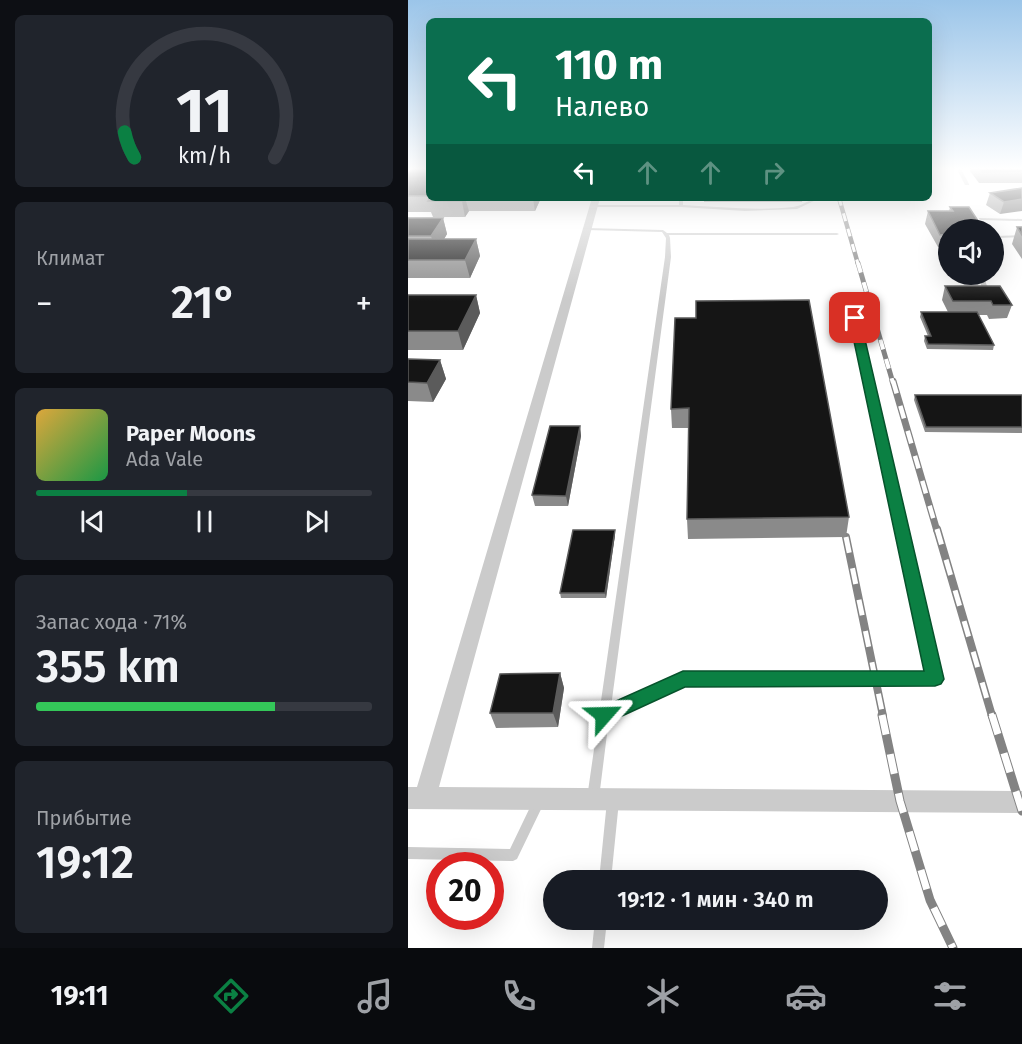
<!DOCTYPE html>
<html lang="ru">
<head>
<meta charset="utf-8">
<style>
	:root { --surface:#171b24; --page:#20242c; --text:#f1f3f6; --muted:#9ea1a6; --line:#363941; --accent:#0b8043 }
	body { margin:0; font-family:"Fira Sans",sans-serif; background:var(--page); color:var(--text); height:100vh; display:flex; flex-direction:column; font-size:22px; white-space:nowrap }
	* { box-sizing:border-box; margin:0 }
	p { font-size:20px; color:var(--muted) }
	.icon { flex:none; width:33px; height:33px; fill:none; stroke:currentColor; stroke-width:2; stroke-linecap:round; stroke-linejoin:round }
	.map { position:relative; flex:1; overflow:hidden }
	.panel { display:flex; flex-direction:column; gap:15px; padding:15px; background:#0d0f14; width:408px }
	.panel>* { flex:none }
	.banner { position:absolute; left:18px; top:18px; width:506px; height:183px; border-radius:9px; box-shadow:0 6px 24px #0002; background:#0b6e4f; color:#fff; overflow:hidden }
	.tools { position:absolute; left:530px; top:219px; display:grid; gap:12px }
	.tools a { display:grid; place-items:center; width:66px; height:66px; border-radius:50%; background:var(--surface); box-shadow:0 6px 24px #0002; font-size:30px }
	.speed { position:absolute; left:18px; top:852px; display:flex; gap:12px; font-size:30px; font-weight:700; text-align:center }
	.speed>* { display:grid; place-content:center; width:78px; height:78px; border-radius:50%; background:var(--surface); box-shadow:0 6px 24px #0002; line-height:1 }
	.speed .limit { border:9px solid #d22; background:#fff; color:#111 }
	.pin { position:absolute; display:grid; place-items:center; width:51px; height:51px; color:#fff; margin:-26px; border-radius:12px; box-shadow:0 3px 9px #0006 }
	.me { position:absolute; width:66px; margin:-33px; rotate:65deg; stroke-linejoin:round; filter:drop-shadow(0 0 4px #0008) }
	.turn { display:flex; align-items:center; gap:21px; height:126px; padding:0 30px; font-size:27px }
	.turn .icon { width:78px; height:78px; stroke-width:2.5 }
	.turn b { display:block; font-size:42px; line-height:51px }
	.lanes { display:flex; align-items:center; height:57px; padding:0 30px; background:#0003; justify-content:center; gap:30px; direction:ltr }
	.lanes .off { opacity:.35 }
	.big { font-size:45px; font-weight:600; line-height:1.1 }
	.panel .tile { flex:1; display:flex; flex-direction:column; justify-content:center; gap:9px; min-width:0; padding:0 21px; border-radius:9px; background:var(--page) }
	.panel .dial { align-items:center; gap:0 }
	.dial svg { height:156px; overflow:visible; fill:none; stroke:var(--line); stroke-width:7; stroke-linecap:round; text-anchor:middle }
	.dial text { fill:var(--text); stroke:none }
	.song { display:flex; align-items:center; gap:18px }
	.cover { width:72px; height:72px; border-radius:9px; background:linear-gradient(135deg,hsl(40 70% 55%),hsl(140 70% 35%)) }
	.played { height:6px; border-radius:3px; background:linear-gradient(90deg,var(--accent) 45%,var(--line) 45%) }
	.keys { display:flex; justify-content:space-around; direction:ltr }
	.heat { display:flex; justify-content:space-between; align-items:center; font-size:33px; direction:ltr }
	.charge { height:9px; border-radius:4px; background:linear-gradient(90deg,#34c759 71%,var(--line) 0) }
	.trip { position:absolute; left:135px; top:870px; width:345px; height:60px; border-radius:30px; background:var(--surface); box-shadow:0 6px 24px #0002; font-weight:600; line-height:60px; text-align:center }
	.tabs { display:flex; height:96px; justify-content:space-around; align-items:center; background:#090b0e; color:var(--muted) }
	.tabs .icon { width:42px; height:42px }
	.tabs .active { color:var(--accent) }
	.tabs b { font-size:27px; color:var(--text) }
	main { display:flex; flex:1; min-height:0 }
	.map>svg:first-child { display:block }
	.lines { fill:none; stroke-linecap:round; stroke-linejoin:round }
	.service { fill:#cbcbcb; fill-rule:evenodd }
	.minor { fill:#cbcbcb; fill-rule:evenodd }
	.rail-far4-casing { stroke:#838383; stroke-width:4.5 }
	.rail-far3-casing { stroke:#838383; stroke-width:5 }
	.rail-far2-casing { stroke:#838383; stroke-width:7 }
	.rail-far1-casing { stroke:#838383; stroke-width:8 }
	.rail-casing { stroke:#838383; stroke-width:9 }
	.rail-far4 { stroke:#fff; stroke-width:3; stroke-dasharray:8; stroke-linecap:butt }
	.rail-far3 { stroke:#fff; stroke-width:4; stroke-dasharray:10; stroke-linecap:butt }
	.rail-far2 { stroke:#fff; stroke-width:4.5; stroke-dasharray:13; stroke-linecap:butt }
	.rail-far1 { stroke:#fff; stroke-width:5; stroke-dasharray:16; stroke-linecap:butt }
	.rail { stroke:#fff; stroke-width:7; stroke-dasharray:20; stroke-linecap:butt }
	.wall { fill:#8a8a8a }
	.shaded-wall { fill:#5b5b5b }
	.building { fill:#151515; stroke:#5b5b5b; stroke-width:1.5 }
	.route { fill:#0b8043; stroke:#07532c; stroke-width:1.5 }
</style>
</head>
<body>
<main>
<section class="panel">
<div class="tile dial"><svg viewBox="0 0 100 80">
<path d="M14 69A42 42 0 1 1 86 69"/>
<path d="M14 69A42 42 0 0 1 9 56" stroke="#0b8043"/>
<text x="50" y="56" font-size="32" font-weight="700">11</text>
<text x="50" y="72" font-size="11">km/h</text>
</svg></div>
<div class="tile"><p>Климат</p>
<div class="heat"><a>−</a><b class="big">21°</b><a>+</a></div>
</div>
<div class="tile">
<div class="song"><i class="cover"></i><div><b>Paper Moons</b><p>Ada Vale</p></div></div>
<div class="played"></div>
<div class="keys"><svg class="icon" aria-label="previous" viewBox="0 0 24 24"><path d="M18 5L8 12l10 7zM5 5v14"/></svg><svg class="icon" aria-label="pause" viewBox="0 0 24 24"><path d="M8 5v14M16 5v14"/></svg><svg class="icon" aria-label="next" viewBox="0 0 24 24"><path d="M6 5l10 7-10 7zM19 5v14"/></svg></div>
</div>
<div class="tile"><p>Запас хода · 71%</p><b class="big">355 km</b><div class="charge"></div></div>
<div class="tile"><p>Прибытие</p><b class="big">19:12</b></div>
</section>
<div class="map">
<svg width="614" height="948" viewBox="0 0 614 948">
	<rect width="100%" height="100%" fill="#fff"/>
	<g class="lines">
		<path class="service" d="M549,169h4l8,15v1h-4z
			M271,198h4v7c37,2 74,6 110,2 10,-1 17,-9 27,-9l-23,11 -52,2 -64,-4h-88l-2,-1 2,-1h86z
			M571,218l43,1v2l-41,-1 -2,-1z
			M177,228l78,2 4,3h170l2,1 -2,1h-168l1,3 1,19 -60,450 72,-32h246l-77,-357 3,-2 3,2 82,361 -2,3 -3,1h-251l-75,35 -10,80 -2,4 -4,2 -4,-2 -2,-4 78,-541 1,-19 -4,-6 -75,-2h-2z
			M614,235v2l-25,1 -4,2v-3l3,-1z
			M570,274h5l7,21 -1,1 -2,1 -3,-2z
			M205,795l4,2 2,4 -8,79h-12l8,-79 2,-4z
			M130,797l4,2 2,4 -27,56 -4,2 -105,-2v-12l102,2 24,-50z
			M187,920h12l-3,28h-12z"/>
		<path class="minor" d="M184,198h8l-161,589 583,4v22l-614,-4v-22h9z"/>
		<g class="rail-far4-casing">
			<path id="rail-far4" d="M431,198l19,66"/>
		</g>
		<g class="rail-far3-casing">
			<path id="rail-far3" d="M450,263l35,120"/>
		</g>
		<g class="rail-far2-casing">
			<path id="rail-far2" d="M485,381l44,150"/>
		</g>
		<g class="rail-far1-casing">
			<path id="rail-far1" d="M529,529l55,187
				M438,537l37,179"/>
		</g>
		<g class="rail-casing">
			<path id="rail" d="M474,715l18,86 30,99 23,48
				M584,715l30,96"/>
		</g>
		<use href="#rail-far4" class="rail-far4"/>
		<use href="#rail-far3" class="rail-far3"/>
		<use href="#rail-far2" class="rail-far2"/>
		<use href="#rail-far1" class="rail-far1"/>
		<use href="#rail" class="rail"/>
	</g>
	<path class="wall" d="M21,169v29h112l-6,13h-66l-4,6h-32l-2,-5h-23v-38z
		M563,169h51v14h-43l-9,-12z
		M614,188l-22,26 -14,-9 4,-12z
		M296,198h99l-1,4h-98z
		M542,207h19l-21,23v17h-10l-13,-23 3,-13h21z
		M0,218h35l4,16 -3,5h32l4,17 -10,22h-62z
		M609,227h5v32l-10,-15z
		M537,286l67,19 -5,13 -18,1 -2,-4h-9l16,30 -1,5 -66,-1 -3,-8 1,-5h3l-8,-19 1,-5h27l-6,-12z
		M0,295h68l4,18 -17,37h-55z
		M267,318l174,199 -3,20 -158,2 -1,-20 2,-91h-17l-1,-19z
		M0,359l32,1 6,19 -13,23 -25,-1z
		M507,395h107v38l-97,-1 -11,-32z
		M172,426l1,10 -13,70h-33l-3,-11z
		M207,535l-9,63h-45l-1,-5z
		M152,673l4,15 -6,39 -62,1 -6,-15z"/>
	<path class="shaded-wall" d="M55,198h2l4,13 -4,6 -3,-16z
		M125,198h8l-6,13z
		M614,199v12l-22,3 4,-12z
		M35,218l4,16 -11,19 -5,-17z
		M68,239l4,17 -10,22 -5,-18z
		M68,295l4,18 -17,37 -5,-19z
		M32,360l6,19 -13,23 -6,-19z
		M172,426l1,10 -13,70 -2,-10z
		M207,530v5l-9,63 -1,-5z
		M152,673l4,15 -6,39 -5,-14z"/>
	<path class="building" d="M4,169h17v27h-21v-22z
		M572,169h42v2l-40,1z
		M614,188v11l-18,3 -14,-9z
		M22,198h33l-1,3h-34z
		M542,207h19l15,23h-36v4l-8,1 -12,-24h25z
		M0,218h35l-12,18h-23z
		M609,227h5v8z
		M0,239h68l-11,21h-57z
		M537,286h55l12,19h-19l-2,-4h-38z
		M0,295h68l-18,36h-50z
		M401,300l40,217 -162,2 2,-111 -18,1 4,-91h21v-17z
		M513,312h56l17,33 -66,-1 -3,-8h6z
		M0,359l32,1 -13,23 -19,-1z
		M507,395h107v32h-96z
		M142,426h30l-14,70 -34,-1z
		M165,530h42l-10,63h-45z
		M152,673l-7,40h-63l10,-39z"/>
	<linearGradient id="sky" x2="0" y2="1"><stop stop-color="#9bc5e9"/><stop offset="0.56" stop-color="#fff"/><stop offset="1" stop-color="#fff" stop-opacity="0"/></linearGradient>
	<rect width="614" height="301" fill="url(#sky)"/>
	<path class="route" d="M443,315l9,3 84,361 -3,5 -6,2 -250,1 -74,34 -7,3 -6,-3 -3,-6 3,-6 85,-38h241l-75,-353z"/>
</svg>
<div class="tools">
<a><svg class="icon" aria-label="sound" viewBox="0 0 24 24"><path d="M4 9h4l5-4v14l-5-4H4zM17 9q2 3 0 6"/></svg></a>
</div>
<div class="speed"><div class="limit">20</div></div>
<div class="pin" style="left:447px;top:318px;background:#d93025"><svg class="icon" aria-label="arrive" viewBox="0 0 24 24"><path d="M6 21V4h12l-3 4 3 4H6"/></svg></div>
<svg class="me" style="left:196px;top:715px" viewBox="-20 -20 40 40"><path d="M0-17L14 15 0 8-14 15z" fill="#0b8043" stroke="#fff" stroke-width="4"/></svg>
<div class="trip">19:12 · 1 мин · 340 m</div>
<div class="banner">
<div class="turn"><svg class="icon" aria-label="left" viewBox="0 0 24 24"><path d="M17 20v-9H6M10 6l-5 5 5 5"/></svg><div><b>110 m</b>Налево</div></div>
<div class="lanes"><svg class="icon" aria-label="left" viewBox="0 0 24 24"><path d="M17 20v-9H6M10 6l-5 5 5 5"/></svg><svg class="icon off" aria-label="ahead" viewBox="0 0 24 24"><path d="M12 20V5M6 11l6-6 6 6"/></svg><svg class="icon off" aria-label="ahead" viewBox="0 0 24 24"><path d="M12 20V5M6 11l6-6 6 6"/></svg><svg class="icon off" aria-label="right" viewBox="0 0 24 24"><path d="M7 20v-9h11M14 6l5 5-5 5"/></svg></div>
</div>
</div>
</main>
<nav class="tabs">
<b>19:11</b>
<svg class="icon active" aria-label="directions" viewBox="0 0 24 24"><path d="M12 3l9 9-9 9-9-9zM9 14v-3h6M13 9l2 2-2 2"/></svg>
<svg class="icon" aria-label="music" viewBox="0 0 24 24"><path d="M9 18V5l10-2v13"/><circle cx="6" cy="18" r="3"/><circle cx="16" cy="16" r="3"/></svg>
<svg class="icon" aria-label="phone" viewBox="0 0 24 24"><path d="M5 4h4l2 5-3 2q2 4 5 5l2-3 5 2v4C11 20 4 13 5 4z"/></svg>
<svg class="icon" aria-label="climate" viewBox="0 0 24 24"><path d="M12 3v18M4 7l16 10M4 17L20 7"/></svg>
<svg class="icon" aria-label="car" viewBox="0 0 24 24"><path d="M5 17H2v-5l4-1 3-4h7l3 4 3 1v5h-3M9 17h6M6 11h13"/><circle cx="7" cy="17" r="2"/><circle cx="17" cy="17" r="2"/></svg>
<svg class="icon" aria-label="filters" viewBox="0 0 24 24"><path d="M4 7h16M4 17h16"/><circle cx="9" cy="7" r="2"/><circle cx="15" cy="17" r="2"/></svg>
</nav>
</body>
</html>
